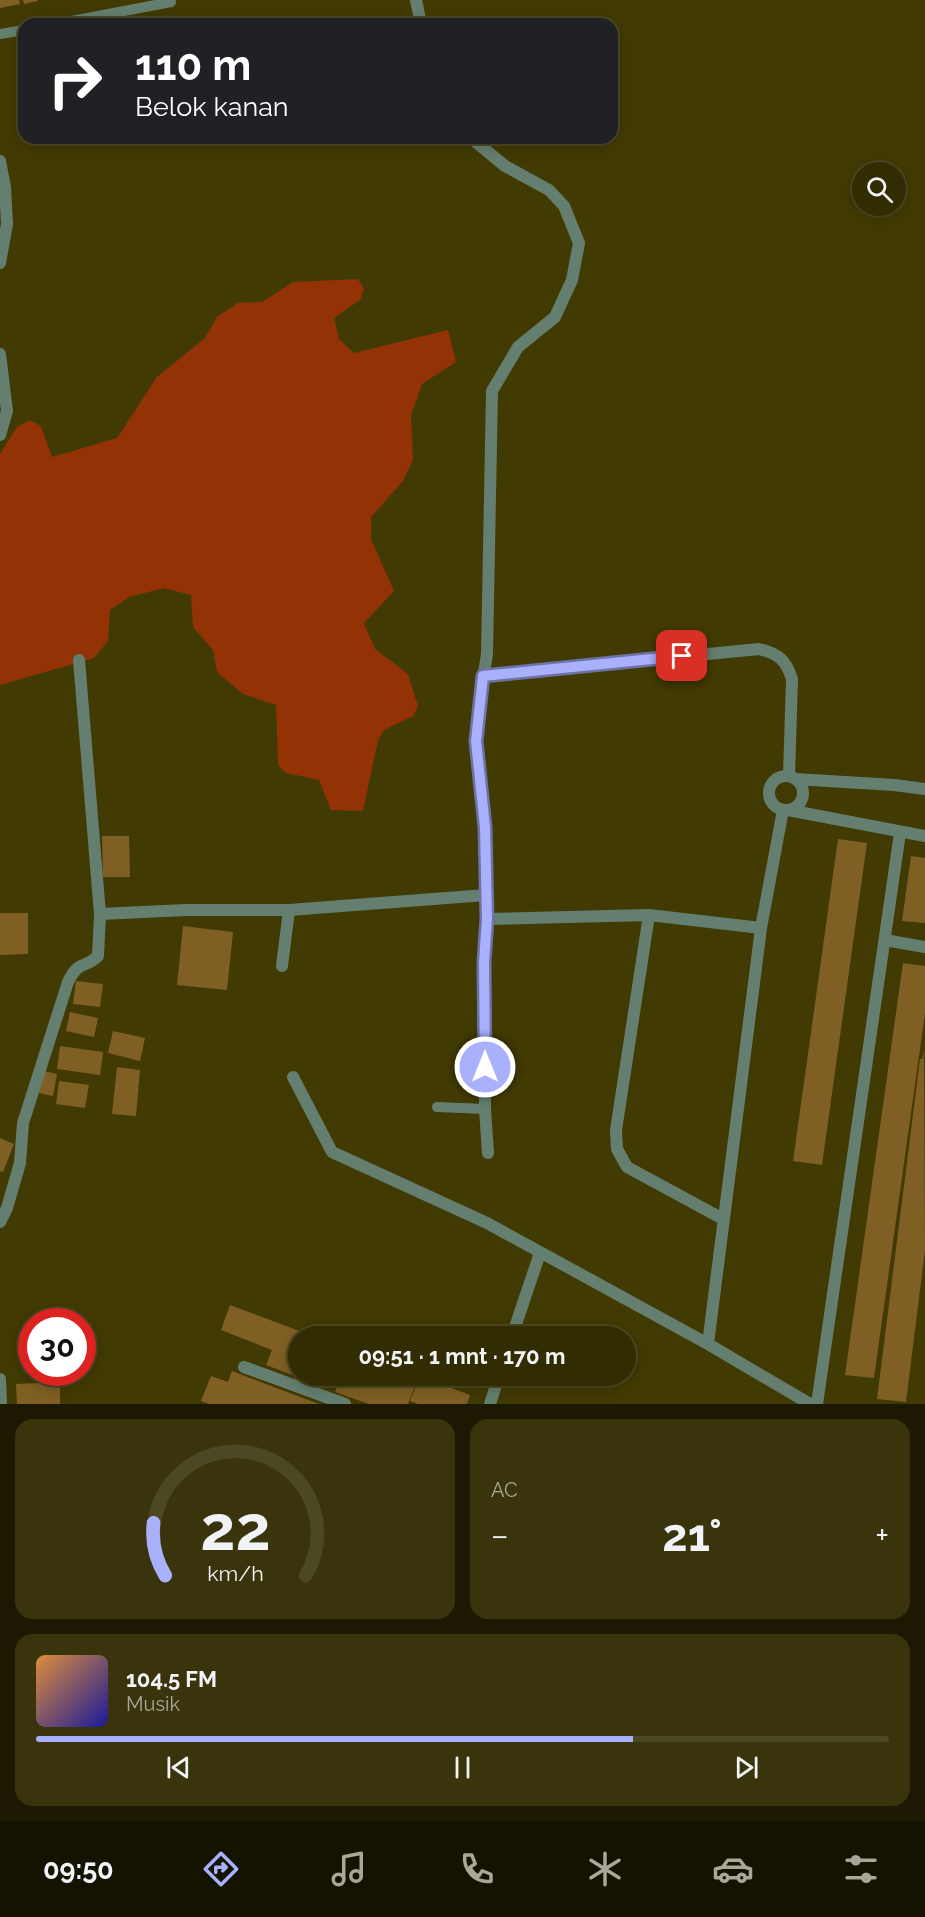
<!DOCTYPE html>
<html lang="id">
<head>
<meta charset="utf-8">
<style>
	:root { --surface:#322c02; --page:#3a340c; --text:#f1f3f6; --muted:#a8a799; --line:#4d4824; --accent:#a9b0fc }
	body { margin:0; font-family:Raleway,sans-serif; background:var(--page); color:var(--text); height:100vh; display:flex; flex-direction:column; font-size:22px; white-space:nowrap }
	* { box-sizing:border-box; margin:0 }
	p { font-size:20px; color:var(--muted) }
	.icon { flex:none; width:33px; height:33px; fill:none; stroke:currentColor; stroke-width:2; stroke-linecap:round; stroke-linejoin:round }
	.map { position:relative; height:1404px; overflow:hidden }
	.sheet { display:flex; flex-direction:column; gap:15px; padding:15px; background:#1c1801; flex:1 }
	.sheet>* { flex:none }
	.hud { position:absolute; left:18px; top:18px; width:600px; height:126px; border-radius:18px; box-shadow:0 3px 15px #0003,0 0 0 2px var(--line); background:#202124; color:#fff; overflow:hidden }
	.tools { position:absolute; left:852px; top:162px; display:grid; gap:12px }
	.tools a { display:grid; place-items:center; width:54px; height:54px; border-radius:50%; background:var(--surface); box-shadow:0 3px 15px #0003,0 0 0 2px var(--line); font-size:30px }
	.speed { position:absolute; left:18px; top:1308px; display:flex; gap:12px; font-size:30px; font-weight:700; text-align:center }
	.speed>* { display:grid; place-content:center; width:78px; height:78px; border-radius:50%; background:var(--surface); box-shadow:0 3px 15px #0003,0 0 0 2px var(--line); line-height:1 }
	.speed .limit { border:9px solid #d22; background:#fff; color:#111 }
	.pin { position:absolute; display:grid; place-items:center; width:51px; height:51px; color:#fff; margin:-26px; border-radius:12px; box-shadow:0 3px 9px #0006 }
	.me { position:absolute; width:66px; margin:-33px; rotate:0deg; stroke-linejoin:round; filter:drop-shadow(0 0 4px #0008) }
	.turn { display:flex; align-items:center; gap:21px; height:126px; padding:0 18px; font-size:27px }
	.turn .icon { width:78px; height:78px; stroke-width:2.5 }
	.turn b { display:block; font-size:42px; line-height:51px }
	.big { font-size:45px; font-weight:700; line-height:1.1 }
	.sheet .card { flex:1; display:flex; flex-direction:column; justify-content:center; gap:9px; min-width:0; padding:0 21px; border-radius:18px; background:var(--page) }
	.sheet .dial { align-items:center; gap:0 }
	.dial svg { height:156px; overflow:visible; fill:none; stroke:var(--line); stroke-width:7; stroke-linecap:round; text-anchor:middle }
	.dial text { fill:var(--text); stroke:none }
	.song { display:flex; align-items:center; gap:18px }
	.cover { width:72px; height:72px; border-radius:9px; background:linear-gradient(135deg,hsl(30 70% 55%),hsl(240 70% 35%)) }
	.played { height:6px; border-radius:3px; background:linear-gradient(90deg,var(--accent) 70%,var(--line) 70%) }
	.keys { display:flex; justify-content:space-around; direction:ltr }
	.heat { display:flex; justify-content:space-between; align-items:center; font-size:33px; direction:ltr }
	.sheet .tiles { flex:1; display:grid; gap:15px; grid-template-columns:1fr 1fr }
	.card:last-child { grid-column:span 2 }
	.trip { position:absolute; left:288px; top:1326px; width:348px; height:60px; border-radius:30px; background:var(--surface); box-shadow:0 3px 15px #0003,0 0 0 2px var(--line); font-weight:700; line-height:60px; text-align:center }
	.dock { display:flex; height:96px; justify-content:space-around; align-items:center; background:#141201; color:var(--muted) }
	.dock .icon { width:42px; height:42px }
	.dock .current { color:var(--accent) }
	.dock b { font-size:27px; color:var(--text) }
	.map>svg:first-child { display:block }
	.green { fill:#933205 }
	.building { fill:#7f5f23 }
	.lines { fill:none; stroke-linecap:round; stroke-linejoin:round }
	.lane { stroke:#647f6f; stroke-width:10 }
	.street { stroke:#647f6f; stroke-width:12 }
	.route-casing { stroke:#6e72a4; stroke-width:15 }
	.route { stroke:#a9b0fc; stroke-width:10 }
</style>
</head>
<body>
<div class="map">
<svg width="925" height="1404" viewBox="0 0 925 1404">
	<rect width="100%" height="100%" fill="#423a03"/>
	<path class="green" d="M358,279l6,10 -4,11 -26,18 5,21 15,14 94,-23 8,32 -34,22 -11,31 2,45 -10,21 -32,36v22l23,52 -30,32 11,26 33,25 10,32 -5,10 -29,14 -6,10 -15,71 -32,-1 -12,-30 -33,-7 -8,-8 -2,-60 -33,-11 -26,-22 -4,-22 -20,-23 -2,-32 -27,-7 -35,9 -19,13 -2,31 -14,17 -94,27v-231l17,-27 13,-7 11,6 11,31 65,-19 40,-61 48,-39 12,-21 21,-14 24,-1 31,-20z"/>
	<path class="building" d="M0,0h19l1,4 -20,4z
		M23,0h15v1l-14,3z
		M102,836h27l1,41h-27z
		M838,839l29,4 -45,322 -29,-4z
		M911,856l14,2v65l-23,-2z
		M0,913h28v41l-28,1z
		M183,926l50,6 -6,58 -50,-5z
		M903,963l22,3v47l-51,365 -29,-3z
		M76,981l27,3 -3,23 -27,-3z
		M70,1012l28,6 -4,19 -28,-6z
		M113,1031l32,7 -5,23 -32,-8z
		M60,1046l43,6 -3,23 -43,-6z
		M924,1051l1,199 -19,152 -29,-3 43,-340h2z
		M117,1067l23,3 -4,46 -24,-2z
		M43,1071l14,3 -4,22 -15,-3z
		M59,1081l30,4 -4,23 -29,-4z
		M0,1138l14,6 -11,28 -3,-1z
		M230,1305l83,31h-15v40h121l-11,28h-39l-34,-12 3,-7 -17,-6 -2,6 -53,-20 6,-15 -51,-20z
		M232,1371l55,21 32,12h-110l-8,-3 10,-25 17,6z
		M420,1376l50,19 -3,9h-49l-8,-3z
		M60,1382v22h-43l-1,-20z"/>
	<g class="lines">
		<path class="lane" d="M56,24l115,-22
			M0,34l24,-4
			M437,1107l48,2"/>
		<path class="street" d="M416,0l5,24
			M471,138l34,28 44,24 15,16 15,37 -7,37 -17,37 -37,30 -26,44 -5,263 -8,51 -3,36 9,86 2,92 -3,43 1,147 3,44
			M0,161l5,26 2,37 -7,39
			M0,354l7,57 -7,24
			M483,676l276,-27c20,5 27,11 33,30l-3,97
			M769 793a17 17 0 1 1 34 0a17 17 0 1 1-34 0Z
			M795,779l99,6 31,4
			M788,810l137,26
			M100,914l86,-4h103l197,-15
			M649,915l-33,215 1,19 10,18 96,52
			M487,919l162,-4 112,13
			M885,940l40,7
			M282,966l7,-56
			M293,1077l39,75 155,71 221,121 53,-416 22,-118
			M0,1222l7,-14 13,-45 3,-40 45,-141c12,-24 16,-12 30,-26l2,-42 -21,-254
			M512,1336l28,-83
			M708,1344l102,60
			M244,1367l101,37
			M0,1379l1,25
			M490,1404l9,-28
			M817,1404l83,-571"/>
	</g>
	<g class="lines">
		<g class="route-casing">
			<path id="route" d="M485,1067l-1,-105 3,-43 -2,-92 -9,-86 7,-65 199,-20"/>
		</g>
		<use href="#route" class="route"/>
	</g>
</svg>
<div class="tools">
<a><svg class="icon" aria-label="search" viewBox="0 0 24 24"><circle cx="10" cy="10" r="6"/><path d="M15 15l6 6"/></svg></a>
</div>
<div class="speed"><div class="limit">30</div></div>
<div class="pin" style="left:682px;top:656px;background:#d93025"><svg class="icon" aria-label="arrive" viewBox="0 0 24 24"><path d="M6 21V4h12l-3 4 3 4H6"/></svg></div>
<svg class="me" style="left:485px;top:1067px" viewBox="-20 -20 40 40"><circle r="17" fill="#a9b0fc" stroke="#fff" stroke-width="3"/><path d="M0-11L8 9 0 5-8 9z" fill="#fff"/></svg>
<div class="trip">09:51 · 1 mnt · 170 m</div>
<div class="hud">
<div class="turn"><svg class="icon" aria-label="right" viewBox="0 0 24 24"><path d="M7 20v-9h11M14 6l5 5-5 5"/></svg><div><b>110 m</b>Belok kanan</div></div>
</div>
</div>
<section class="sheet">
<div class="tiles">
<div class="card dial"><svg viewBox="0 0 100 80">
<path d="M14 69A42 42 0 1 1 86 69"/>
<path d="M14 69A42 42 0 0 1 8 42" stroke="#a9b0fc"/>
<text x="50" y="56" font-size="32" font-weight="700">22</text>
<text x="50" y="72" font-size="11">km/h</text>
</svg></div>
<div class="card"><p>AC</p>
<div class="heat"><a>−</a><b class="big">21°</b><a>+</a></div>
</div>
<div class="card">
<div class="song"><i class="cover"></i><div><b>104.5 FM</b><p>Musik</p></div></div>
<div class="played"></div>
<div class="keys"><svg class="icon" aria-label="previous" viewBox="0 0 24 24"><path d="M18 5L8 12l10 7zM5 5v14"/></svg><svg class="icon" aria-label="pause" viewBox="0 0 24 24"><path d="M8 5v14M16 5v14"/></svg><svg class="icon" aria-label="next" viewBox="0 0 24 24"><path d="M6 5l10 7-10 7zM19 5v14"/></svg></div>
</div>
</div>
</section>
<nav class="dock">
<b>09:50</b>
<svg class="icon current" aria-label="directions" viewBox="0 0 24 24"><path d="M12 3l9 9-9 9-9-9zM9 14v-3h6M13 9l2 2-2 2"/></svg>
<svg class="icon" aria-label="music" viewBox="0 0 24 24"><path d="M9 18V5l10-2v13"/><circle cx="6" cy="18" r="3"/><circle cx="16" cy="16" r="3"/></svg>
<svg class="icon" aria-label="phone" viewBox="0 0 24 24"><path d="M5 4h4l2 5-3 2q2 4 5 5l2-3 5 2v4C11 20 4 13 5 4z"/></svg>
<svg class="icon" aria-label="climate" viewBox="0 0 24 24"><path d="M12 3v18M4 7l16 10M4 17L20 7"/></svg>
<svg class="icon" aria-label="car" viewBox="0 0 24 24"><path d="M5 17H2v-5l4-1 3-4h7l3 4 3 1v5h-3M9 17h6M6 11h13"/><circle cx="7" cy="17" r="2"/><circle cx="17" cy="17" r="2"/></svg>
<svg class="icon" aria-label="filters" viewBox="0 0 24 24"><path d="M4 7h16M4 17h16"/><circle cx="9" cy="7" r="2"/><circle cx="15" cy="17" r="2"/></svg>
</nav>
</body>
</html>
